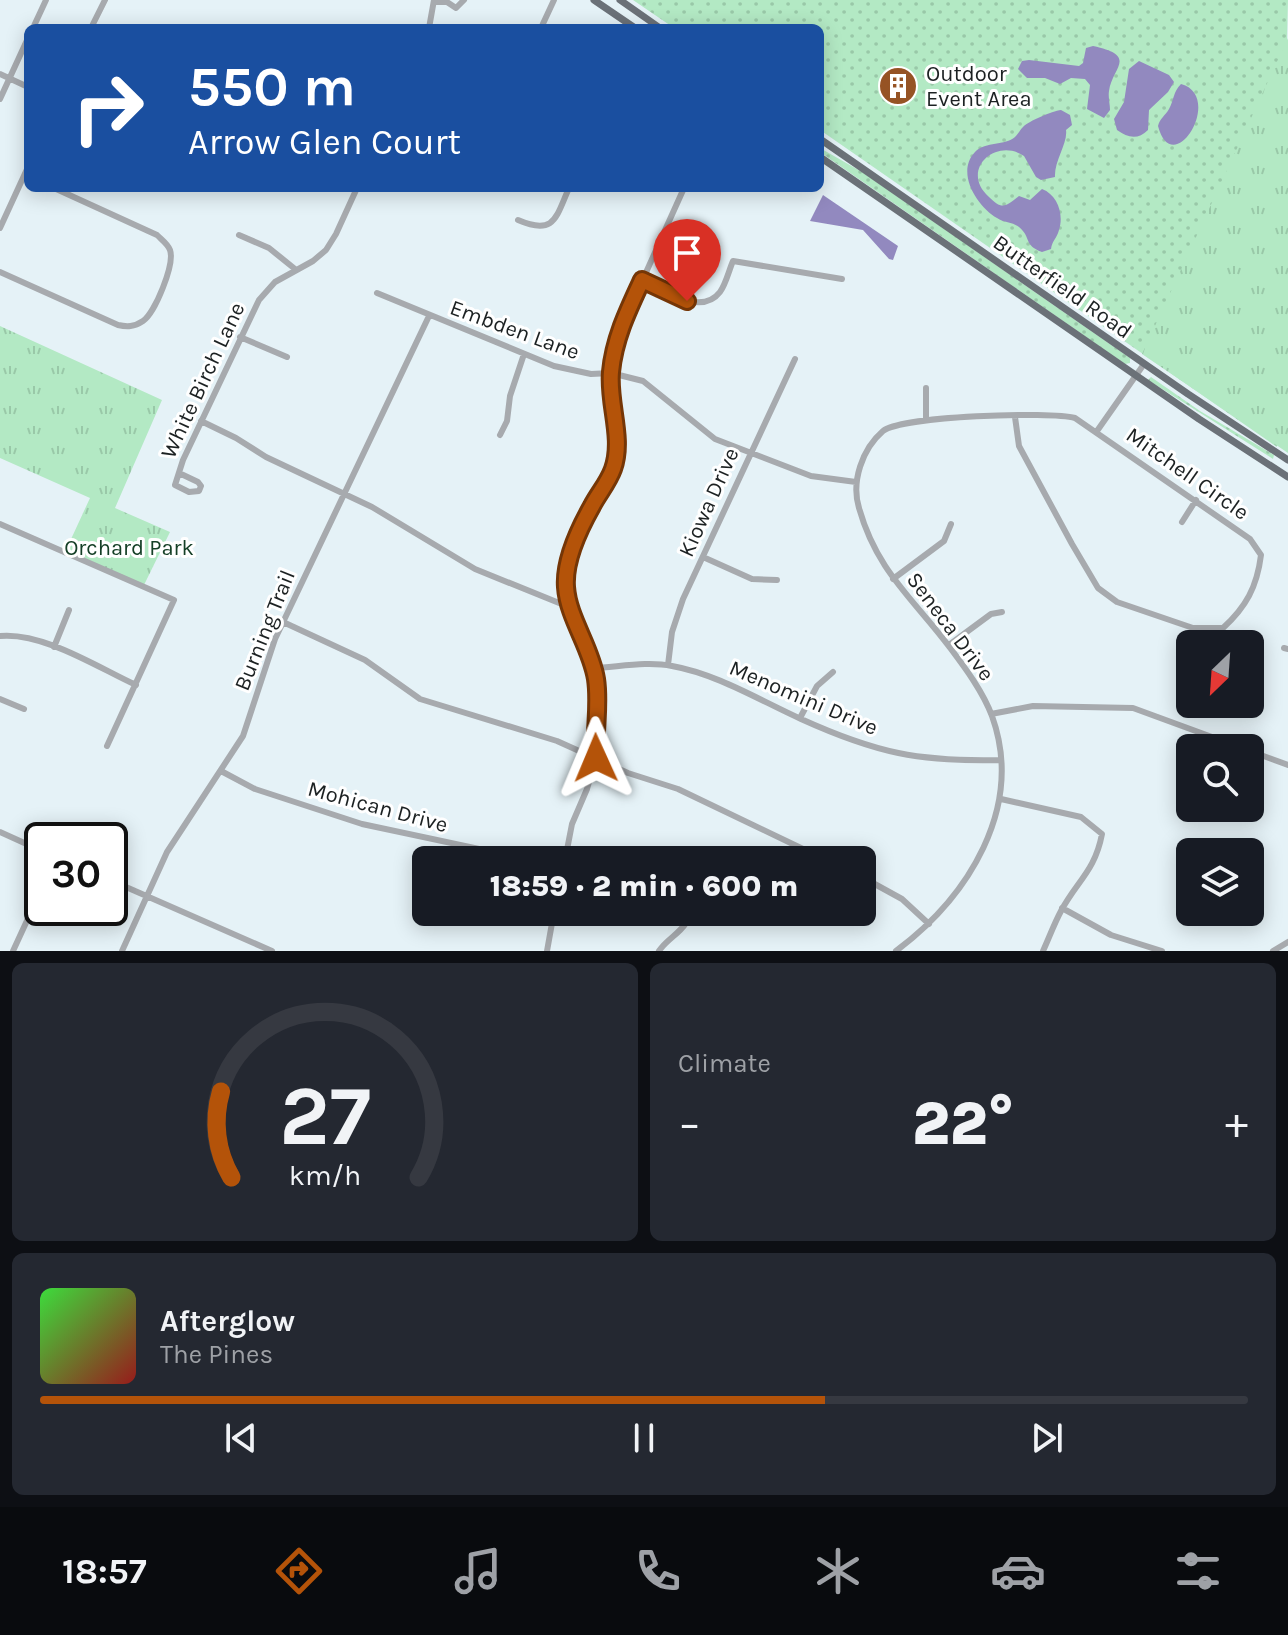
<!DOCTYPE html>
<html lang="en">
<head>
<meta charset="utf-8">
<style>
	:root { --surface:#171b24; --page:#242831; --text:#f1f3f6; --muted:#9ea1a6; --line:#363941; --accent:#b45309 }
	body { margin:0; font-family:Karla,sans-serif; background:var(--page); color:var(--text); height:100vh; display:flex; flex-direction:column; font-size:30px; white-space:nowrap }
	* { box-sizing:border-box; margin:0 }
	p { font-size:26px; color:var(--muted) }
	.icon { flex:none; width:44px; height:44px; fill:none; stroke:currentColor; stroke-width:2; stroke-linecap:round; stroke-linejoin:round }
	.map { position:relative; height:951px; overflow:hidden }
	.drawer { display:flex; flex-direction:column; gap:12px; padding:12px; background:#0d0f14; flex:1 }
	.drawer>* { flex:none }
	.hud { position:absolute; left:24px; top:24px; width:800px; height:168px; border-radius:12px; box-shadow:0 4px 20px #0003; background:#1a4fa0; color:#fff; overflow:hidden }
	.needle { width:52px; rotate:205deg }
	.controls { position:absolute; left:1176px; top:630px; display:grid; gap:16px }
	.controls a { display:grid; place-items:center; width:88px; height:88px; border-radius:12px; background:var(--surface); box-shadow:0 4px 20px #0003; font-size:40px }
	.speed { position:absolute; left:24px; top:822px; display:flex; gap:16px; font-size:40px; font-weight:700; text-align:center }
	.speed>* { display:grid; place-content:center; width:104px; height:104px; border-radius:50%; background:var(--surface); box-shadow:0 4px 20px #0003; line-height:1 }
	.speed .limit { border:4px solid #111; border-radius:12px; background:#fff; color:#111 }
	.pin { position:absolute; display:grid; place-items:center; width:68px; height:68px; color:#fff; margin:-82px -34px; border-radius:50% 50% 50% 0; rotate:-45deg; box-shadow:0 0 8px #0007 }
	.pin .icon { rotate:45deg }
	.me { position:absolute; width:88px; margin:-44px; rotate:359deg; stroke-linejoin:round; filter:drop-shadow(0 0 6px #0008) }
	.turn { display:flex; align-items:center; gap:28px; height:168px; padding:0 32px; font-size:36px }
	.turn .icon { width:104px; height:104px; stroke-width:2.5 }
	.turn b { display:block; font-size:56px; line-height:68px }
	.big { font-size:60px; font-weight:800; line-height:1.1 }
	.drawer .widget { flex:1; display:flex; flex-direction:column; justify-content:center; gap:12px; min-width:0; padding:0 28px; border-radius:12px; background:var(--page) }
	.drawer .dial { align-items:center; gap:0 }
	.dial svg { height:208px; overflow:visible; fill:none; stroke:var(--line); stroke-width:7; stroke-linecap:round; text-anchor:middle }
	.dial text { fill:var(--text); stroke:none }
	.song { display:flex; align-items:center; gap:24px }
	.cover { width:96px; height:96px; border-radius:12px; background:linear-gradient(135deg,hsl(120 70% 55%),hsl(0 70% 35%)) }
	.played { height:8px; border-radius:4px; background:linear-gradient(90deg,var(--accent) 65%,var(--line) 65%) }
	.keys { display:flex; justify-content:space-around; direction:ltr }
	.heat { display:flex; justify-content:space-between; align-items:center; font-size:44px; direction:ltr }
	.drawer .tiles { flex:1; display:grid; gap:12px; grid-template-columns:1fr 1fr }
	.widget:last-child { grid-column:span 2 }
	.trip { position:absolute; left:412px; top:846px; width:464px; height:80px; border-radius:12px; background:var(--surface); box-shadow:0 4px 20px #0003; font-weight:800; line-height:80px; text-align:center }
	.dock { display:flex; height:128px; justify-content:space-around; align-items:center; background:#090b0e; color:var(--muted) }
	.dock .icon { width:56px; height:56px }
	.dock .selected { color:var(--accent) }
	.dock b { font-size:36px; color:var(--text) }
	.map>svg:first-child { display:block }
	.grass { fill:url(#grass-dots) }
	.park { fill:url(#park-tufts) }
	.water { fill:#9289bf }
	.lines { fill:none; stroke-linecap:round; stroke-linejoin:round }
	.minor { stroke:#a7aaae; stroke-width:6 }
	.major { stroke:#6b7178; stroke-width:7 }
	.route-casing { stroke:#753606; stroke-width:20 }
	.route { stroke:#b45309; stroke-width:14 }
	.labels { text-anchor:middle; stroke-width:6; stroke-linejoin:round; paint-order:stroke }
	.poi-label { font-size:22px; fill:#1c2122; stroke:#fff; text-anchor:start }
	.street-label { font-size:22px; fill:#1c2122; stroke:#fff }
	.park-label { font-size:22px; fill:#154027; stroke:#fff }
</style>
</head>
<body>
<div class="map">
<svg width="1288" height="951" viewBox="0 0 1288 951">
	<defs>
		<pattern id="grass-dots" width="8" height="8" patternUnits="userSpaceOnUse" patternTransform="scale(2)"><rect width="8" height="8" fill="#b3e9c4"/><path d="M2 2h.1M6 6h.1" fill="none" stroke="#99c8a8" stroke-width="1.8" stroke-linecap="round"/></pattern>
		<pattern id="park-tufts" width="24" height="20" patternUnits="userSpaceOnUse" patternTransform="scale(2)"><rect width="24" height="20" fill="#b3e9c4"/><path d="M3 7l-1-3M5 7V3M7 7l1-3M15 17l-1-3M17 17v-4M19 17l1-3" fill="none" stroke="#99c8a8"/></pattern>
	</defs>
	<rect width="100%" height="100%" fill="#e5f2f7"/>
	<path class="grass" d="M633,0h655l-11,447 -457,-317v-102h-146z
		M820,148l42,24 268,186v5l-5,1 -305,-212z
		M1151,377l49,34 74,44 -1,4 -125,-79z"/>
	<path class="park" d="M1288,38v415l-146,-99z
		M0,326l162,74 -47,108 55,24 -26,53 -78,-35 24,-52 -90,-40z"/>
	<path class="water" d="M1093,46c46,10 19,21 16,45 -1,6 1,13 1,19l-6,8 -17,-9 3,-24 -5,-6 -14,-1 -11,6 -15,-6h-18l-9,-9 4,-8 7,-1 50,6 4,-3 3,-15z
		M1139,61l30,14 5,7 -6,10 -19,18 -1,20c-10,10 -20,8 -31,0l-3,-11 10,-17 5,-33z
		M1181,84c44,12 -8,98 -23,42 2,-8 7,-10 11,-17 5,-9 4,-17 12,-25z
		M1061,110l9,5 2,10 -6,5c2,13 -12,31 -11,47l-14,3 -5,-3 -12,-21c-28,-19 -65,14 -35,41 13,13 16,10 30,-1l11,4 12,-11c16,6 22,26 17,41 -2,8 -7,11 -8,19l-9,3c-19,-7 -10,-14 -23,-25 -6,-5 -15,-4 -22,-9 -19,-11 -42,-45 -22,-66 11,-11 30,-6 40,-15 3,-3 5,-7 8,-10 6,-6 29,-16 38,-17z
		M823,195l75,51 -5,14 -4,-1 -26,-29 -53,-9z"/>
	<g class="lines">
		<path class="minor" d="M434,2h13l9,6 8,-8
			M33,28l13,-28
			M91,28l14,-28
			M429,28l5,-28
			M541,28l13,-28
			M0,74l28,13
			M0,99l28,-61
			M518,220c37,16 38,-3 51,-32
			M0,228l28,-61
			M239,235l30,13 26,21
			M0,272l118,53c9,2 16,2 25,-4 12,-8 32,-57 27,-71 -2,-6 -8,-10 -13,-15l-103,-47
			M642,280c21,10 59,37 78,12 6,-8 9,-22 13,-31l109,18
			M377,293l177,73 37,8 20,-1 32,8 72,58 96,37 45,6
			M240,337l47,20
			M926,420v-32
			M201,421l35,17 30,19 106,50 103,62 94,38
			M1097,431l47,-67
			M500,435l7,-14 3,-25 14,-42
			M179,473l19,9 3,4 -2,5 -10,1 -14,-7 8,-25 76,-160 16,-18 38,-21 13,-11 10,-16 21,-46
			M1182,522l14,-22
			M0,524l174,76 -67,146
			M703,557l49,22 25,1
			M893,579l51,-38 7,-17
			M283,622l82,38 55,39 137,42 71,32 50,16 148,71
			M0,636c43,-4 97,31 136,49
			M949,645l42,-31 11,-2
			M54,647l15,-37
			M1284,648l4,1
			M668,665l4,-33 11,-33 112,-240
			M593,668c25,-1 54,-7 79,-2 45,8 87,34 129,53 75,34 118,43 200,41
			M0,699l24,10
			M991,714l42,-8 100,2 109,40
			M800,718l17,-32 16,-14
			M1250,751l38,14
			M221,771l34,18 107,35 169,36
			M1001,799l80,18 21,17c-7,37 -25,47 -41,77 -7,13 -12,27 -18,40
			M0,832l42,19
			M565,860l7,-36 15,-35 9,-31v-81l-13,-42 -14,-28 -3,-21 2,-19 14,-42 27,-47 6,-17 1,-17 -5,-71 10,-45 63,-140
			M862,877l40,22 27,25
			M110,880l162,71
			M1062,908l49,27 51,16
			M13,951l29,-63
			M122,951l45,-99 76,-116 32,-97 154,-323
			M547,951l7,-39
			M659,951c8,-12 19,-16 27,-28
			M896,951c72,-54 129,-143 96,-235 -9,-24 -26,-47 -41,-67 -37,-50 -74,-77 -92,-141 -8,-26 3,-59 24,-77 18,-15 168,-20 192,-13l175,121 11,16c-4,32 -15,52 -38,73h-30l-76,-26 -19,-14 -26,-44 -53,-98 -4,-29
			M1273,951l15,-9"/>
		<path class="major" d="M594,0l41,28
			M620,0l40,28
			M820,139l368,255 100,66
			M820,157l379,262 89,58"/>
	</g>
	<g class="lines">
		<g class="route-casing">
			<path id="route" d="M596,758c-2,-26 4,-53 0,-79 -5,-32 -28,-61 -30,-92 -2,-27 13,-58 26,-81 6,-12 16,-23 21,-37 11,-31 -5,-65 -2,-97 3,-33 17,-62 31,-92l45,21"/>
		</g>
		<use href="#route" class="route"/>
	</g>
	<defs>
		<g id="building-disc" transform="scale(2)"><circle r="9.5" fill="#965324" stroke="#fff"/><path d="M-4-6H4V6H1V3H-1V6H-4ZM-2.5-4.3h1.7v1.8h-1.7ZM.8-4.3h1.7v1.8H.8ZM-2.5-1h1.7V.8h-1.7ZM.8-1h1.7V.8H.8Z" fill="#fff"/></g>
	</defs>
	<g fill-rule="evenodd">
		<use href="#building-disc" x="898" y="86"/>
	</g>
	<g class="labels">
		<g class="poi-label">
			<text x="926" y="81">Outdoor<tspan x="926" dy="25">Event Area</tspan></text>
		</g>
		<g class="street-label">
			<text transform="translate(1063 286) rotate(35)" y="8">Butterfield Road</text>
			<text transform="translate(515 329) rotate(20)" y="8">Embden Lane</text>
			<text transform="translate(202 380) rotate(-65)" y="8">White Birch Lane</text>
			<text transform="translate(1188 473) rotate(35)" y="8">Mitchell Circle</text>
			<text transform="translate(708 502) rotate(-66)" y="8">Kiowa Drive</text>
			<text transform="translate(951 626) rotate(53)" y="8">Seneca Drive</text>
			<text transform="translate(264 630) rotate(-68)" y="8">Burning Trail</text>
			<text transform="translate(804 697) rotate(23)" y="8">Menomini Drive</text>
			<text transform="translate(378 806) rotate(15)" y="8">Mohican Drive</text>
		</g>
		<g class="park-label">
			<text x="129" y="555">Orchard Park</text>
		</g>
	</g>
</svg>
<div class="controls">
<a><svg class="needle" viewBox="-14 -14 28 28"><path d="M0-13l5 13h-10z" fill="#e53935"/><path d="M0 13l5-13h-10z" fill="#9ea1a6"/></svg></a>
<a><svg class="icon" aria-label="search" viewBox="0 0 24 24"><circle cx="10" cy="10" r="6"/><path d="M15 15l6 6"/></svg></a>
<a><svg class="icon" aria-label="layers" viewBox="0 0 24 24"><path d="M12 4l9 5-9 5-9-5zM3 14l9 5 9-5"/></svg></a>
</div>
<div class="speed"><div class="limit">30</div></div>
<div class="pin" style="left:687px;top:301px;background:#d93025"><svg class="icon" aria-label="arrive" viewBox="0 0 24 24"><path d="M6 21V4h12l-3 4 3 4H6"/></svg></div>
<svg class="me" style="left:596px;top:758px" viewBox="-20 -20 40 40"><path d="M0-17L14 15 0 8-14 15z" fill="#b45309" stroke="#fff" stroke-width="4"/></svg>
<div class="trip">18:59 · 2 min · 600 m</div>
<div class="hud">
<div class="turn"><svg class="icon" aria-label="right" viewBox="0 0 24 24"><path d="M7 20v-9h11M14 6l5 5-5 5"/></svg><div><b>550 m</b>Arrow Glen Court</div></div>
</div>
</div>
<section class="drawer">
<div class="tiles">
<div class="widget dial"><svg viewBox="0 0 100 80">
<path d="M14 69A42 42 0 1 1 86 69"/>
<path d="M14 69A42 42 0 0 1 10 36" stroke="#b45309"/>
<text x="50" y="56" font-size="32" font-weight="700">27</text>
<text x="50" y="72" font-size="11">km/h</text>
</svg></div>
<div class="widget"><p>Climate</p>
<div class="heat"><a>−</a><b class="big">22°</b><a>+</a></div>
</div>
<div class="widget">
<div class="song"><i class="cover"></i><div><b>Afterglow</b><p>The Pines</p></div></div>
<div class="played"></div>
<div class="keys"><svg class="icon" aria-label="previous" viewBox="0 0 24 24"><path d="M18 5L8 12l10 7zM5 5v14"/></svg><svg class="icon" aria-label="pause" viewBox="0 0 24 24"><path d="M8 5v14M16 5v14"/></svg><svg class="icon" aria-label="next" viewBox="0 0 24 24"><path d="M6 5l10 7-10 7zM19 5v14"/></svg></div>
</div>
</div>
</section>
<nav class="dock">
<b>18:57</b>
<svg class="icon selected" aria-label="directions" viewBox="0 0 24 24"><path d="M12 3l9 9-9 9-9-9zM9 14v-3h6M13 9l2 2-2 2"/></svg>
<svg class="icon" aria-label="music" viewBox="0 0 24 24"><path d="M9 18V5l10-2v13"/><circle cx="6" cy="18" r="3"/><circle cx="16" cy="16" r="3"/></svg>
<svg class="icon" aria-label="phone" viewBox="0 0 24 24"><path d="M5 4h4l2 5-3 2q2 4 5 5l2-3 5 2v4C11 20 4 13 5 4z"/></svg>
<svg class="icon" aria-label="climate" viewBox="0 0 24 24"><path d="M12 3v18M4 7l16 10M4 17L20 7"/></svg>
<svg class="icon" aria-label="car" viewBox="0 0 24 24"><path d="M5 17H2v-5l4-1 3-4h7l3 4 3 1v5h-3M9 17h6M6 11h13"/><circle cx="7" cy="17" r="2"/><circle cx="17" cy="17" r="2"/></svg>
<svg class="icon" aria-label="filters" viewBox="0 0 24 24"><path d="M4 7h16M4 17h16"/><circle cx="9" cy="7" r="2"/><circle cx="15" cy="17" r="2"/></svg>
</nav>
</body>
</html>
